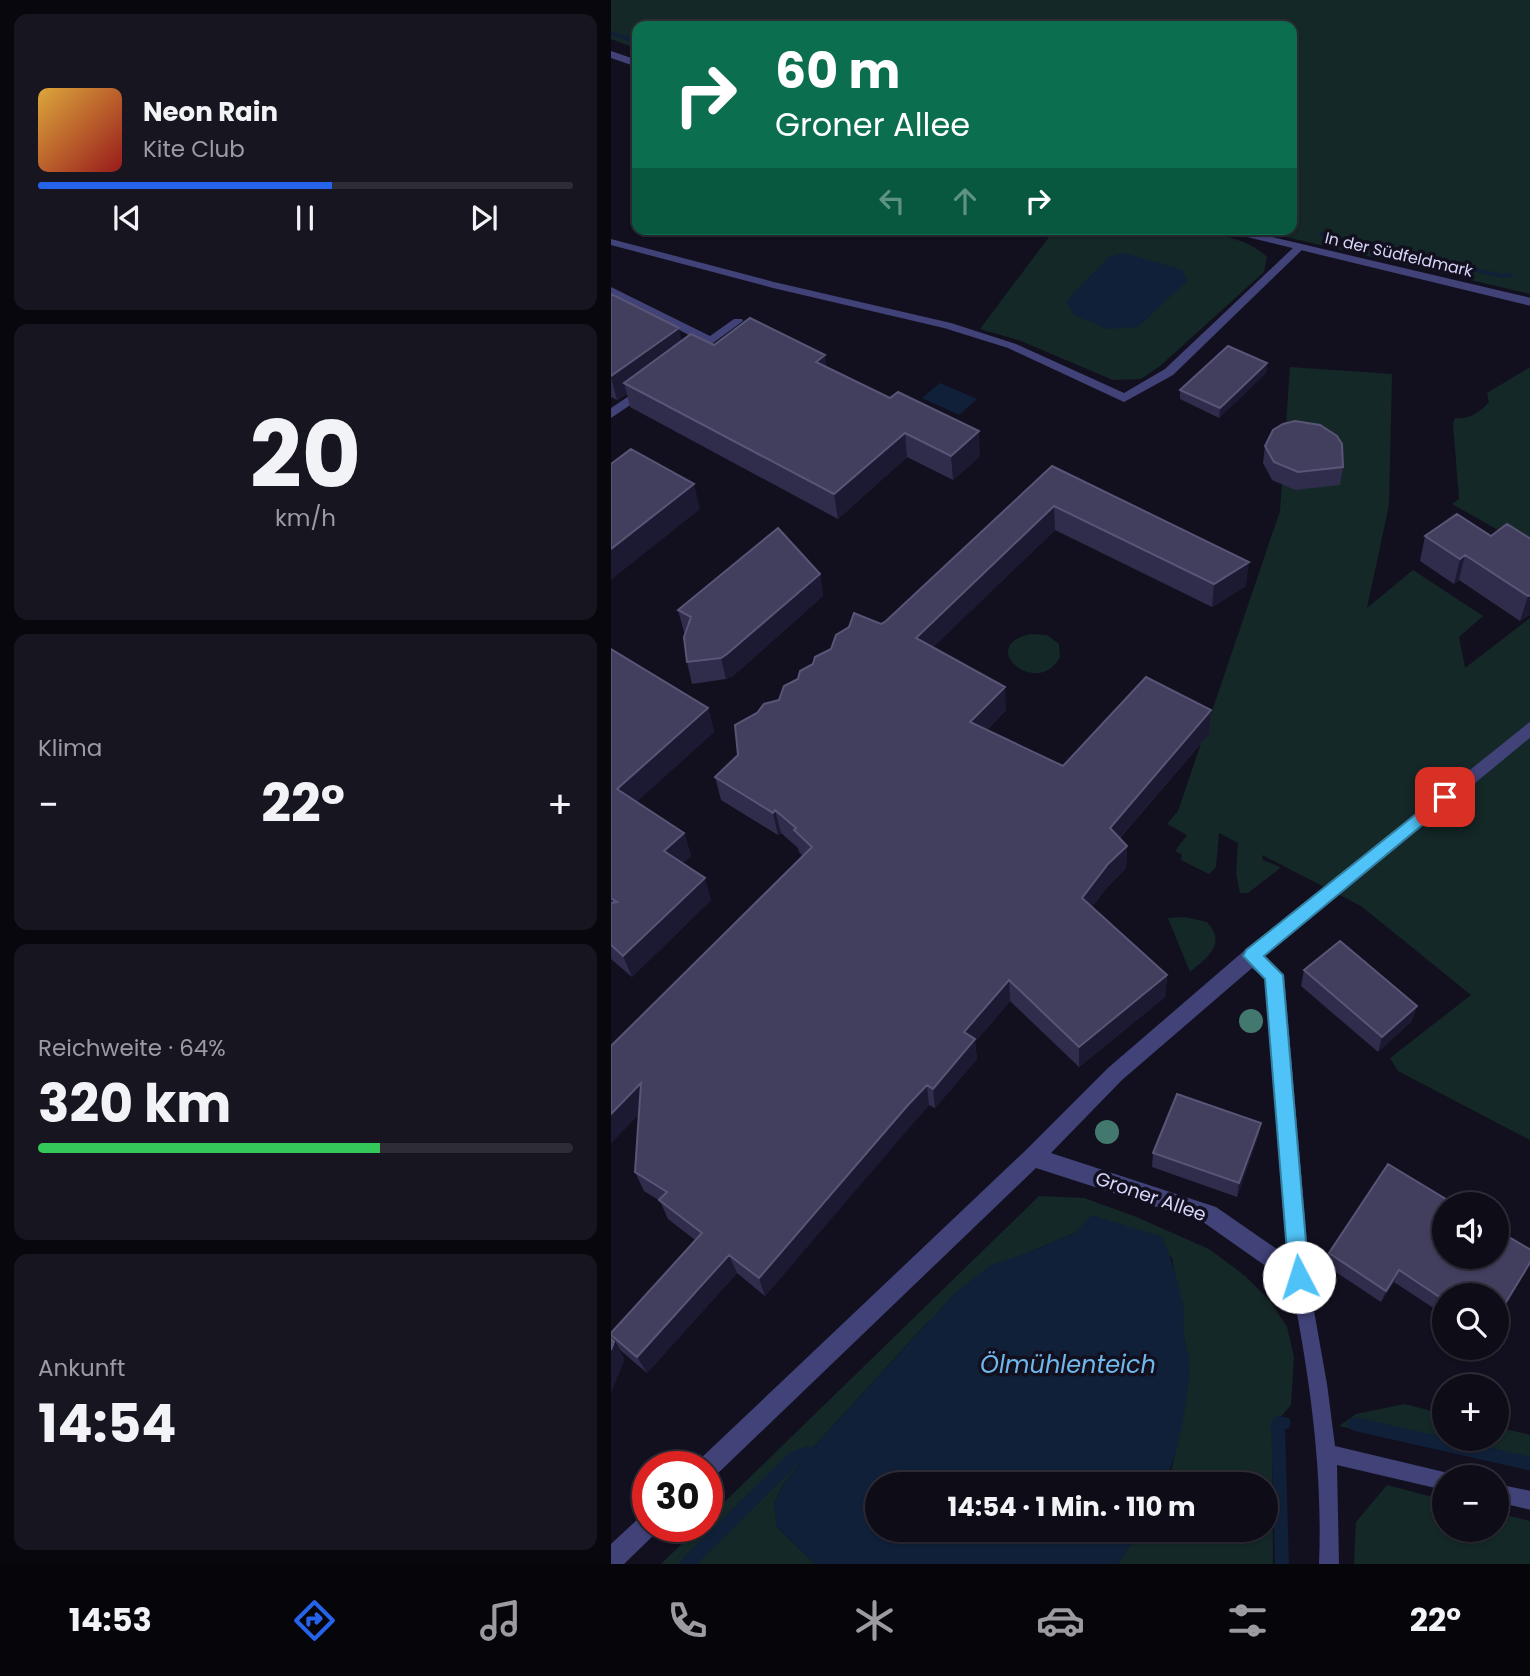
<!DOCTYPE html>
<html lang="de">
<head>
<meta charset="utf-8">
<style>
	:root { --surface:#0e0c17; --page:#171520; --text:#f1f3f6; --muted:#9b9ba1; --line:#2e2c36; --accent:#2563eb }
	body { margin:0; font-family:Poppins,sans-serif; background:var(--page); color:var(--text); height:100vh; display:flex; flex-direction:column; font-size:26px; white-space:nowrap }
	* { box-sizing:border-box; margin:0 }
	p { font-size:23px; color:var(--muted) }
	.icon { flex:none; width:38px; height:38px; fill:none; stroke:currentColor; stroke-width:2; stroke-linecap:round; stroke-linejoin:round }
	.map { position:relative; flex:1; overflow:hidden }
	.side { display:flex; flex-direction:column; gap:14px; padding:14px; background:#08070d; width:611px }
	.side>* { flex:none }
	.hud { position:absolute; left:21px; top:21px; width:665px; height:214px; border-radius:14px; box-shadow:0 2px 5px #0004,0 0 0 2px var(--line); background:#0b6e4f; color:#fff; overflow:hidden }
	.tools { position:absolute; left:821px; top:1192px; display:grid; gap:14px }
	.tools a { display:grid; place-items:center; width:77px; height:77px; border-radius:50%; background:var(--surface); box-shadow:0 2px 5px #0004,0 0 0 2px var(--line); font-size:35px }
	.speed { position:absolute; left:21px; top:1451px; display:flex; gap:14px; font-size:35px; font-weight:700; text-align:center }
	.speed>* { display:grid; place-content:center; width:91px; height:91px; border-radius:50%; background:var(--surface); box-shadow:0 2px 5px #0004,0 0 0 2px var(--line); line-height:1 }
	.speed .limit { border:10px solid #d22; background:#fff; color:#111 }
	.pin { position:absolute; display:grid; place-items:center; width:60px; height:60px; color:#fff; margin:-30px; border-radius:14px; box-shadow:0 4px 10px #0006 }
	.me { position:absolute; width:77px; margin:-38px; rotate:355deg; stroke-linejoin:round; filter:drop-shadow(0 0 5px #0008) }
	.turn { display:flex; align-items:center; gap:24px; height:147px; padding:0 28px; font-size:32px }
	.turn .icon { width:91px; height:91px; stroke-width:2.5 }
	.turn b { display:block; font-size:49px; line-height:60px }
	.lanes { display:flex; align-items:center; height:66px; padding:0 28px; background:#0003; justify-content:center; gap:35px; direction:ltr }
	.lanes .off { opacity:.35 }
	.big { font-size:52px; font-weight:700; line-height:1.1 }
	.side .widget { flex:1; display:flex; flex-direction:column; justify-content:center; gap:10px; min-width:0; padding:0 24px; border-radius:14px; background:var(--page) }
	.side .dial { align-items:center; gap:0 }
	.dial b { font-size:91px; line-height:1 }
	.song { display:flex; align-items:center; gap:21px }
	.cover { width:84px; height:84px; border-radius:10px; background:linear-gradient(135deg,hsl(40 70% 55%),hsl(0 70% 35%)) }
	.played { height:7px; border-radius:4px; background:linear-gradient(90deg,var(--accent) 55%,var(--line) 55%) }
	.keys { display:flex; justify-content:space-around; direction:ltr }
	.heat { display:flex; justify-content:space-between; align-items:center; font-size:38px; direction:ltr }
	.charge { height:10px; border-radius:5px; background:linear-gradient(90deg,#34c759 64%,var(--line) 0) }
	.trip { position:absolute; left:254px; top:1472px; width:413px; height:70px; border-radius:35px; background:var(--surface); box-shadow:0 2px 5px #0004,0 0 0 2px var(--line); font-weight:700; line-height:70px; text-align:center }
	.menu { display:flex; height:112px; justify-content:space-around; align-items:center; background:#060509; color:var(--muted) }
	.menu .icon { width:49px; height:49px }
	.menu .active { color:var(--accent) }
	.menu b { font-size:32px; color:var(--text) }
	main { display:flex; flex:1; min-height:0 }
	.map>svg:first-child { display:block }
	.green { fill:#142827 }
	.water { fill:#102038 }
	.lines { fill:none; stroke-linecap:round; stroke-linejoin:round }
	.stream { fill:#102038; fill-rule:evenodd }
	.service { fill:#414278; fill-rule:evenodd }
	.minor { fill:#414278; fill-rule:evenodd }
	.tree { fill:#43786f }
	.wall { fill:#302c4b }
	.shaded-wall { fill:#1c1932 }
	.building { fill:#423e5e; stroke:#595576; stroke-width:2 }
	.route { fill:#4fc3f7; stroke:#337fa1; stroke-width:2 }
	.labels { text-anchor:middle; stroke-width:7; stroke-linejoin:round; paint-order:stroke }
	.far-street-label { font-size:16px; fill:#d7d4f9; stroke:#12101f }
	.street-label { font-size:19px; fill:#d7d4f9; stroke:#12101f }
	.near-water-label { font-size:24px; font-style:italic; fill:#70b8eb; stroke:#12101f }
</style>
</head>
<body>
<main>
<section class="side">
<div class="widget">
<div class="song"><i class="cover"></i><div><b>Neon Rain</b><p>Kite Club</p></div></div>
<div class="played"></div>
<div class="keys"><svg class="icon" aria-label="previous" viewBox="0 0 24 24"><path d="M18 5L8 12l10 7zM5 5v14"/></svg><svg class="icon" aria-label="pause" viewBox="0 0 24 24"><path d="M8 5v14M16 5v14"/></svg><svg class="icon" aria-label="next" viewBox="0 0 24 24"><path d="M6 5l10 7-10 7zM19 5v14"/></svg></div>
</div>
<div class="widget dial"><b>20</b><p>km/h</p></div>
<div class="widget"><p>Klima</p>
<div class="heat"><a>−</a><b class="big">22°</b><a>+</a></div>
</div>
<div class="widget"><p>Reichweite · 64%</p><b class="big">320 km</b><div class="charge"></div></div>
<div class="widget"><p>Ankunft</p><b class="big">14:54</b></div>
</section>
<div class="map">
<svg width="920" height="1564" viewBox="0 0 920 1564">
	<rect width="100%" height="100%" fill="#12101f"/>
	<path class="green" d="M0,0h919v294l-278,-65h40v-203h-655v23l-26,-10z
		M444,229c54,0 173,-11 212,28l-3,15 -104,94 -19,13 -28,1 -92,-39 -41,-12z
		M679,367l102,7 -3,131 -22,103 46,-38 70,46 -24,21 6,31 65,-50v522l-132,-69 -8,-13 81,-63 -110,-89 -99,-51 1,5 17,7 -1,2 -31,24h-8l-4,-20 2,-30 -19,-10 -3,34 -7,7 -28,-14 1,-5 -7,-4 12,-16 -20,-11 11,-13 102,-300z
		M919,367v181l-78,-44 7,-5 -6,-76 2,-5c13,2 26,-6 34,-16l-2,-9z
		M419,634l17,1 12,9 1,13c-22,42 -85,-10 -30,-23z
		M574,917l22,5c20,22 1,35 -17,50l-22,-54z
		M428,1196l45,2 50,18 75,33 35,26 26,26 17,26 7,30 -3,48 -19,22 1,137h-155l22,-34h125v-46h-101l8,-16 16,-84 1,-25 -6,-25v-30l-5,-11 -6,-36 -97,-24 -51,21 -96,68 -120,131 -26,33 -8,18 3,23 38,37h-154l39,-38h7v-7z
		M793,1404l40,10v24h53v-11l33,8v35l-191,-44 17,-12z
		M776,1485l57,15v30h53v-17l33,8v43h-176l2,-42z"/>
	<path class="water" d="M513,253l59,17 4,11 -49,46 -31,2 -33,-14 -8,-14 43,-44z
		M329,383l37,16 -18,16 -37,-17z
		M481,1215l70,22c10,21 15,44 21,67 2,10 -1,22 1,32 1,9 5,18 5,27 0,35 -10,89 -25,121h-287v46h263l-22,34h-303l-38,-37 -3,-23 8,-18 26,-33 148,-161 35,-27 33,-11 51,-21z"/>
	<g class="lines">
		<path class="stream" d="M0,31l26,9v4l-26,-9z
			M709,232l182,42 8,-1 4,2 -1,2 -11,1 -182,-42z
			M667,1416l11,2 2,5 -2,5 -4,1 4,135h-14l-4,-141 2,-5z
			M744,1417l176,40v14l-176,-40 -5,-2 -2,-5 2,-5z
			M197,1446l5,2 2,5 -2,5 -14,5 -102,101h-17l2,-5 108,-107z"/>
		<path class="service" d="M0,239l163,43 177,41 65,21 108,49 41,-24 129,-122h8l1,2 -130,126 -49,27 -116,-54 -64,-20 -171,-40 -162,-43z
			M0,287l99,49 24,-17h8l1,2 -49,36 -6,-4 14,-11 -91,-48z
			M33,386l6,4 -2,3 -37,25v-10z
			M688,1269l6,2 3,6 19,107 8,62 109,26 8,5h-8v13l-107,-25 2,99h-20c4,-97 -10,-192 -29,-287l3,-6z
			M886,1484l34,7v19l-34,-8z"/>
		<path class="minor" d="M0,51l26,9v7l-26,-9z
			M603,229h24l293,69v8z
			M920,721v16l-266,219 19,19 26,302 -3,7 -8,3 -8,-3 -88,-62 -167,-54 -321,308 -8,3v-13h-11l3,-6 327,-310 82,-82 137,-118zM641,968l13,11 22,277 -71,-49 -165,-54 71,-73z
			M37,1513v13h11l-3,7 -32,31h-13v-20l29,-27z"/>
	</g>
	<g class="tree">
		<circle cx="640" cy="1021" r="12"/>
		<circle cx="496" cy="1132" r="12"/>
	</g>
	<path class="wall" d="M0,294l71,47 32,4 113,22 153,89 -27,24 -46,-23 -69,62 -208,-112 -3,-13 -10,6 -6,-3z
		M656,363l-1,10 -47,45 -39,-19v-9z
		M654,446l78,21 -3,18 -45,5 -23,-10 -9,-17z
		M441,466l194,120 -34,21 -157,-77 -122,117 73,63 -19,20 76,36 148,-56 -2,24 -89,104 7,8 -1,22 -18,18 -16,21 75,68 -2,22 -86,70 -69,-66 -35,41 2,17 -42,49 -6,-3 -18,20 -146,171 -28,-23 -90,100 -27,-23 -9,-15v-2l84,-93 -27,-21 -8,-18 -16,-10 -9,-19 4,-58 -28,29v-97l192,-190 -4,-4 -1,-4 -17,-15 -3,2 -57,-35 -6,-23 23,-22 41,-55 19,-21 88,-58z
		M814,536h66l40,3v75l-11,7 -61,-41 -5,4 -34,-23z
		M209,574l3,22 -90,80 -7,3 -34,5 -5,-22 -2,-29 -1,-1 -6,-22z
		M0,649l97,59 6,24 -78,70 48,31 7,23 -8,7 28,37 -79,77 -21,-18z
		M693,970l108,51 -34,31 -77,-66z
		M650,1123l-3,14 -21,60 -85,-30 1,-14z
		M920,1250l-87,45v20l-50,-33 -13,20 -56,-37 4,-12z"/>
	<path class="shaded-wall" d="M68,328l5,24 -60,31 3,11 -10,6 -6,-24z
		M214,355l4,25 -13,-18z
		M656,363l-1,10 -47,45 1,-10z
		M368,431l1,25 -27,24 -2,-24z
		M294,433l2,24 -69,62 -4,-25z
		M83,484l6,25 -89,71v-31z
		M443,506l1,24 -136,131 -3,-23z
		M854,555l-6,25 -5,4 6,-25z
		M638,562l-3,24 -34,21 2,-23z
		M209,574l3,22 -90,80 -7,3 -5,-21z
		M920,595v19l-11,7 8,-25z
		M394,687l1,23 -34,35 -2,-23z
		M97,708l6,24 -89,80 -8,-23z
		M600,710l-2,24 -100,116 1,-22z
		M164,810l6,23 -3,2 -5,-22z
		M73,833l7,23 -19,17 -8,-22z
		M516,846l-1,22 -18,18 -26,34v-22l26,-34z
		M94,878l6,22 -79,77 -9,-21z
		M556,975l-2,22 -86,70v-20z
		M398,980l1,21 -35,41 2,17 -42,49 -2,-19 31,-57z
		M806,1006l-5,15 -34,31 4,-15z
		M30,1083l9,20 -39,40v-29z
		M316,1085l2,20 -164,191 -6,-18z
		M650,1123l-3,14 -21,60 2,-14z
		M118,1255l8,18 -90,100 -10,-16z
		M788,1270l-5,12 -13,20 5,-11z
		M3,1342l11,17 -14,34v-43z"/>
	<path class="building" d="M0,294l68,34 -68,48z
		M139,318l75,37 -9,7 74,36 8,-6 81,39 -28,25 -46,-23 -71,61 -210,-111 67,-49 23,11z
		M617,346l39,17 -47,45 -40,-18z
		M684,421l25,4 17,11 5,8 1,23 -45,5 -24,-10 -9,-16 8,-16 10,-6z
		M20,449l63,35 -83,65v-85z
		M441,466l197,96 -35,22 -160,-78 -138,132 89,49 -35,35 93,44 83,-89 65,33 -101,118 17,18 -19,18 -26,34 85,77 -88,72 -70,-67 -45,52 11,7 -42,50 -6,-4 -20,21 -148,172 -30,-23 -92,102 -26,-22v-2l91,-100 -43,-33 8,-8 -32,-20 6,-89 -30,31v-68l201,-199 -18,-17 2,-2 -21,-18 -2,3 -58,-36 23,-22 -3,-30 22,-12 7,-9 15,-4 5,-14 14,-7 2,-8 13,-7 2,-7 16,-8 5,-14 13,-8 5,-14 27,11 5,-3z
		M846,514l34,22 16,-12 24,15v56l-3,1 -63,-41 -5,4 -35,-23z
		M167,528l42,46 -93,80 -6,4 -34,4 -3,-25 7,-20 -13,-7z
		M0,649l97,59 -91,81 67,44 -20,18 41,27 -82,78 -12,-11v-42l6,-1 -6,-4z
		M729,941l77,65 -35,31 -78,-67z
		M566,1094l84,29 -22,60 -86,-30z
		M777,1164l66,40h-10v52h53v-26l34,20v11l-34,56v-22h-53v5l-45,-30 -13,21 -57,-38z
		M0,1338l3,4 -3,8z"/>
	<path class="route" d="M834,791l5,2 3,4 -3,5 -186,154 19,19 26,302 -3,7 -7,3 -7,-3 -3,-7 -24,-298 -22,-23 3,-6z"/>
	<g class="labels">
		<g class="far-street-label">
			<text transform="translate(788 254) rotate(13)" y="6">In der Südfeldmark</text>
		</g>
		<g class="street-label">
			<text transform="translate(540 1196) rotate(19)" y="7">Groner Allee</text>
		</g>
		<g class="near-water-label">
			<text x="457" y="1373">Ölmühlenteich</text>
		</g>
	</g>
</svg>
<div class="tools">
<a><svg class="icon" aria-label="sound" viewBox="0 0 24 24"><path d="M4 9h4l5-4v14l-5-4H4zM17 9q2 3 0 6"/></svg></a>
<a><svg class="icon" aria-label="search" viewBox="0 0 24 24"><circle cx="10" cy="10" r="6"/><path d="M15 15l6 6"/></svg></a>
<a>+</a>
<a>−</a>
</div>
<div class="speed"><div class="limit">30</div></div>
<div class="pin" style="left:834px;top:797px;background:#d93025"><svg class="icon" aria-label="arrive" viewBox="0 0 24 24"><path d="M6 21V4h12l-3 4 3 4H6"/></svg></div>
<svg class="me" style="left:688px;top:1277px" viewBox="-20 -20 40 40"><circle r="19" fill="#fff"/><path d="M0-13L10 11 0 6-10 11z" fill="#4fc3f7"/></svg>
<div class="trip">14:54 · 1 Min. · 110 m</div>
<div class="hud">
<div class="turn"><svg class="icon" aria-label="right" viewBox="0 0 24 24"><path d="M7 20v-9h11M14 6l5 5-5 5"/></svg><div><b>60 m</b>Groner Allee</div></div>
<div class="lanes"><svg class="icon off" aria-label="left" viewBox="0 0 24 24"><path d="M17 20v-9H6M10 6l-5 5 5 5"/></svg><svg class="icon off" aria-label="ahead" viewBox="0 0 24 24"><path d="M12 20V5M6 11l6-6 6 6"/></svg><svg class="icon" aria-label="right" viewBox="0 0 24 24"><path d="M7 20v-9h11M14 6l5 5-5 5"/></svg></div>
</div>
</div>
</main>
<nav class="menu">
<b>14:53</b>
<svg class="icon active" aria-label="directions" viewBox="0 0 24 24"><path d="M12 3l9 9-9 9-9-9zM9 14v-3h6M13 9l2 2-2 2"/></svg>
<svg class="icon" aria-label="music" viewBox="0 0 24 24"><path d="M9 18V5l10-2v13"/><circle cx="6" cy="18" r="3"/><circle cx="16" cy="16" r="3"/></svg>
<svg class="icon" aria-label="phone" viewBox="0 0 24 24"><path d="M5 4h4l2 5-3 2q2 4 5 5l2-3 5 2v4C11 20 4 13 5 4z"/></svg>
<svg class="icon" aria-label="climate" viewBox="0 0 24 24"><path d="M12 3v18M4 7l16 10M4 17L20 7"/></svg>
<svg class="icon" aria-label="car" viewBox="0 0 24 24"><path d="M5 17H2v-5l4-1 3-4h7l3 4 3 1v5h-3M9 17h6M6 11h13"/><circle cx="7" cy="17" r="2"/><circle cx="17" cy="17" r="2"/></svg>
<svg class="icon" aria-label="filters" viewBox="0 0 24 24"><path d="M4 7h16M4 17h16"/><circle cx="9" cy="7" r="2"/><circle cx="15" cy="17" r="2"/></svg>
<b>22°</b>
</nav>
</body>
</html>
